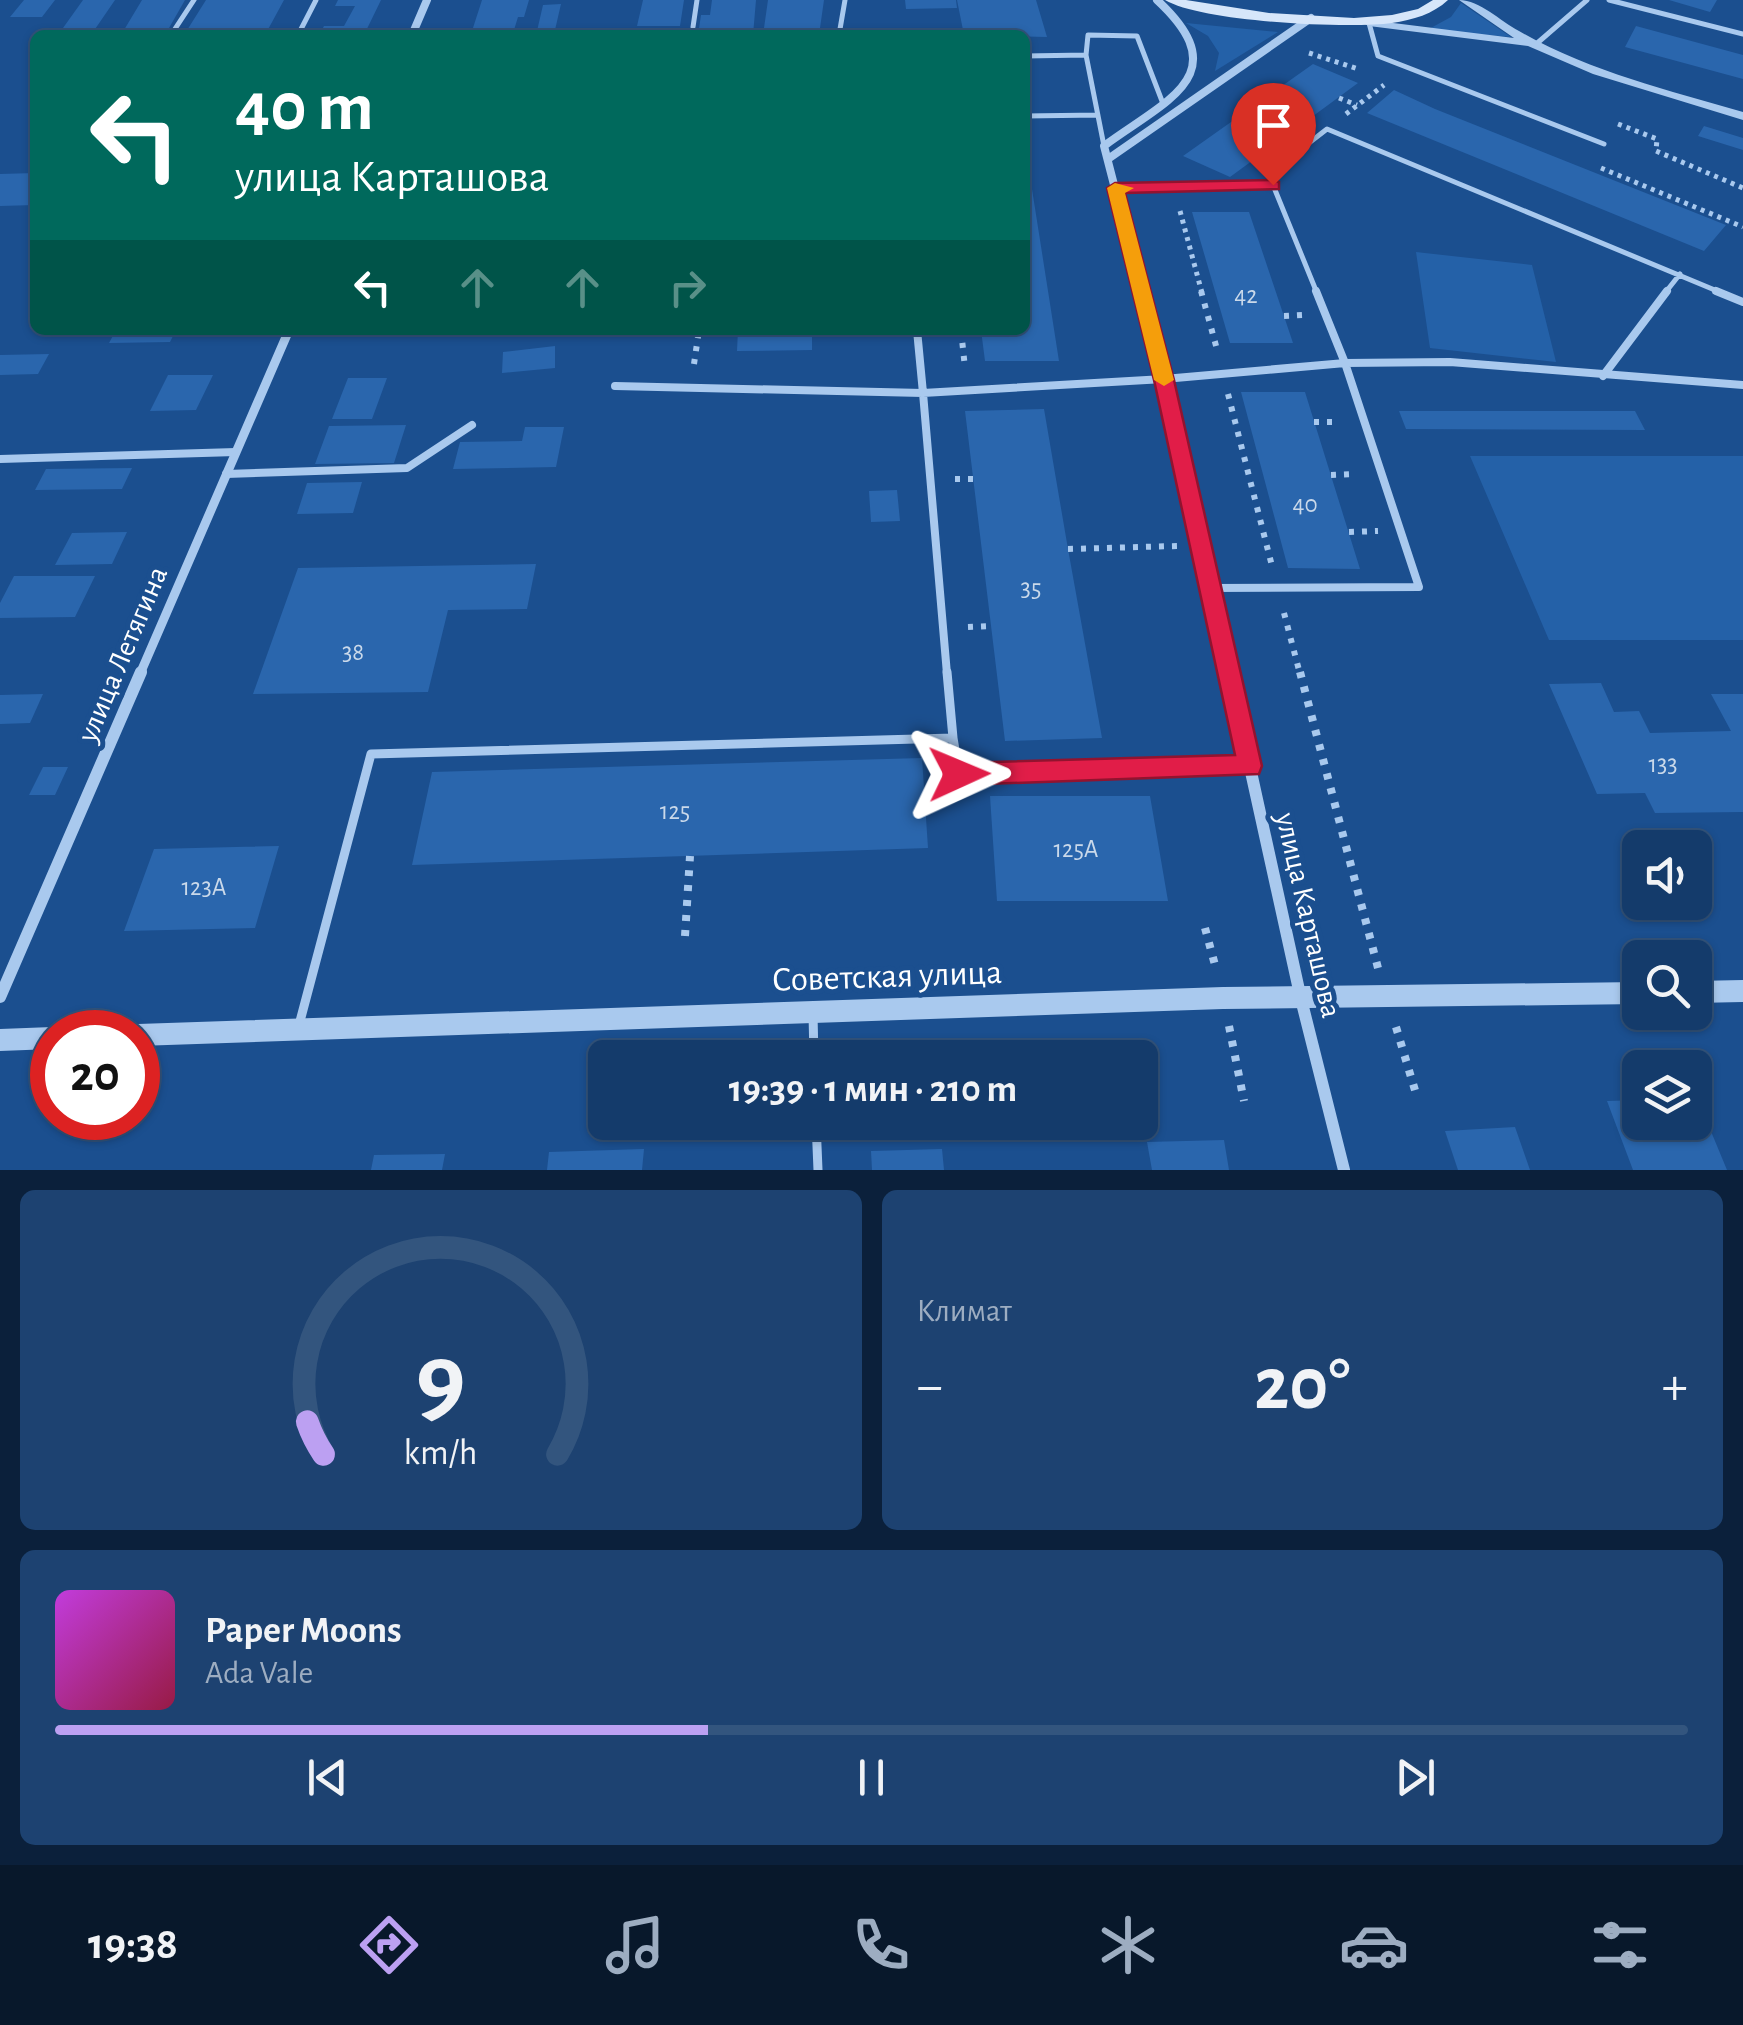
<!DOCTYPE html>
<html lang="ru">
<head>
<meta charset="utf-8">
<style>
	:root { --surface:#143b6b; --page:#1d4271; --text:#f1f3f6; --muted:#9dadc1; --line:#33557e; --accent:#bca0f2 }
	body { margin:0; font-family:"Alegreya Sans",sans-serif; background:var(--page); color:var(--text); height:100vh; display:flex; flex-direction:column; font-size:38px; white-space:nowrap }
	* { box-sizing:border-box; margin:0 }
	p { font-size:32px; color:var(--muted) }
	.icon { flex:none; width:55px; height:55px; fill:none; stroke:currentColor; stroke-width:2; stroke-linecap:round; stroke-linejoin:round }
	.map { position:relative; height:1170px; overflow:hidden }
	.sheet { display:flex; flex-direction:column; gap:20px; padding:20px; background:#0b203b; flex:1 }
	.sheet>* { flex:none }
	.top-card { position:absolute; left:30px; top:30px; width:1000px; height:305px; border-radius:15px; box-shadow:0 2px 8px #0004,0 0 0 2px var(--line); background:#00695c; color:#fff; overflow:hidden }
	.fabs { position:absolute; left:1622px; top:830px; display:grid; gap:20px }
	.fabs a { display:grid; place-items:center; width:90px; height:90px; border-radius:15px; background:var(--surface); box-shadow:0 2px 8px #0004,0 0 0 2px var(--line); font-size:50px }
	.speed { position:absolute; left:30px; top:1010px; display:flex; gap:20px; font-size:50px; font-weight:700; text-align:center }
	.speed>* { display:grid; place-content:center; width:130px; height:130px; border-radius:50%; background:var(--surface); box-shadow:0 2px 8px #0004,0 0 0 2px var(--line); line-height:1 }
	.speed .limit { border:15px solid #d22; background:#fff; color:#111 }
	.pin { position:absolute; display:grid; place-items:center; width:85px; height:85px; color:#fff; margin:-102px -42px; border-radius:50% 50% 50% 0; rotate:-45deg; box-shadow:0 0 10px #0007 }
	.pin .icon { rotate:45deg }
	.me { position:absolute; width:110px; margin:-55px; rotate:89deg; stroke-linejoin:round; filter:drop-shadow(0 0 8px #0008) }
	.turn { display:flex; align-items:center; gap:35px; height:210px; padding:0 40px; font-size:45px }
	.turn .icon { width:130px; height:130px; stroke-width:2.5 }
	.turn b { display:block; font-size:70px; line-height:85px }
	.lanes { display:flex; align-items:center; height:95px; padding:0 40px; background:#0003; justify-content:center; gap:50px; direction:ltr }
	.lanes .off { opacity:.35 }
	.big { font-size:75px; font-weight:700; line-height:1.1 }
	.sheet .widget { flex:1; display:flex; flex-direction:column; justify-content:center; gap:15px; min-width:0; padding:0 35px; border-radius:15px; background:var(--page) }
	.sheet .dial { align-items:center; gap:0 }
	.dial svg { height:260px; overflow:visible; fill:none; stroke:var(--line); stroke-width:7; stroke-linecap:round; text-anchor:middle }
	.dial text { fill:var(--text); stroke:none }
	.song { display:flex; align-items:center; gap:30px }
	.cover { width:120px; height:120px; border-radius:15px; background:linear-gradient(135deg,hsl(290 70% 55%),hsl(340 70% 35%)) }
	.played { height:10px; border-radius:5px; background:linear-gradient(90deg,var(--accent) 40%,var(--line) 40%) }
	.keys { display:flex; justify-content:space-around; direction:ltr }
	.heat { display:flex; justify-content:space-between; align-items:center; font-size:55px; direction:ltr }
	.sheet .tiles { flex:1; display:grid; gap:20px; grid-template-columns:1fr 1fr }
	.widget:last-child { grid-column:span 2 }
	.trip { position:absolute; left:588px; top:1040px; width:570px; height:100px; border-radius:15px; background:var(--surface); box-shadow:0 2px 8px #0004,0 0 0 2px var(--line); font-weight:700; line-height:100px; text-align:center }
	.tabs { display:flex; height:160px; justify-content:space-around; align-items:center; background:#08182b; color:var(--muted) }
	.tabs .icon { width:70px; height:70px }
	.tabs .selected { color:var(--accent) }
	.tabs b { font-size:45px; color:var(--text) }
	.map>svg:first-child { display:block }
	.green { fill:#2461a8 }
	.building { fill:#2a66ad }
	.lines { fill:none; stroke-linecap:round; stroke-linejoin:round }
	.path-far2 { stroke:#a9c9ee; stroke-width:5; stroke-dasharray:4 5; stroke-linecap:butt }
	.path-far1 { stroke:#a9c9ee; stroke-width:6; stroke-dasharray:5 8; stroke-linecap:butt }
	.path { stroke:#a9c9ee; stroke-width:8; stroke-dasharray:6 9; stroke-linecap:butt }
	.service-far2 { stroke:#a9c9ee; stroke-width:5 }
	.service-far1 { stroke:#a9c9ee; stroke-width:8 }
	.service { stroke:#a9c9ee; stroke-width:9 }
	.minor-far2 { stroke:#a9c9ee; stroke-width:8 }
	.minor-far1 { stroke:#a9c9ee; stroke-width:9 }
	.minor { stroke:#a9c9ee; stroke-width:12 }
	.tertiary { fill:#a9c9ee; fill-rule:evenodd }
	.secondary { fill:#d6e6fa; fill-rule:evenodd }
	.route { fill:#e11d48; stroke:#92132f; stroke-width:2.5 }
	.slow { fill:#f59e0b }
	.labels { text-anchor:middle; stroke-width:10; stroke-linejoin:round; paint-order:stroke }
	.number-label { font-size:25px; fill:#cad9ea }
	.street-label { font-size:30px; fill:#fff; stroke:#1b4f8f }
	.near-street-label { font-size:35px; fill:#fff; stroke:#1b4f8f }
</style>
</head>
<body>
<div class="map">
<svg width="1743" height="1170" viewBox="0 0 1743 1170">
	<rect width="100%" height="100%" fill="#1b4f8f"/>
	<path class="green" d="M1461,3l50,34 -84,-7 24,-13z
		M1186,23l92,9 -63,39 4,-18 -11,-17z
		M1416,252l116,13 24,97 -126,-14z
		M1470,456h273v184h-194z"/>
	<path class="building" d="M24,0h31l-13,17h-32z
		M83,0h32l-24,35h-33z
		M142,0h43l-20,35h-44z
		M206,0h78l-19,35h-81z
		M338,0h43l-17,35h-45l5,-9h20l11,-20h-20z
		M482,0h47l-5,17h-6l-4,13 -42,1z
		M643,0h41l-4,26h-43z
		M712,0h44l-3,35h-55l3,-20h9z
		M768,0h56l-5,35h-56z
		M905,0h51l1,8 -51,1z
		M957,0h79l11,37 -83,-2z
		M1669,0h48l-7,12z
		M561,4l-6,26 -18,1 6,-26z
		M1636,26l107,29v24l-118,-32z
		M1313,64l45,19 -128,94 -47,-21z
		M1394,90l41,19 291,116 -22,26 -337,-138z
		M1704,126l39,12v12l-45,-14z
		M1025,170h4l30,191h-74l-4,-31h44z
		M35,173v32l-35,1v-32z
		M1192,212h57l44,131h-63z
		M116,330h60l-6,12 -61,1z
		M738,330h74v20l-75,1z
		M555,346v22l-53,5 1,-21z
		M49,354l-11,20 -38,1v-20z
		M168,375h45l-17,35 -46,1z
		M348,378h39l-15,41h-40z
		M1241,392h64l55,177 -72,-1z
		M1044,409l24,140 34,189 -97,3 -40,-330z
		M1399,411h236l10,19 -239,-1z
		M406,425l-12,38 -79,1 14,-38z
		M525,427h39l-8,40 -103,2 7,-27 62,-1z
		M132,468l-10,21 -87,1 11,-21z
		M362,482l-9,31 -56,1 10,-31z
		M897,490l3,31 -29,1 -2,-31z
		M127,532l-15,32 -57,1 17,-32z
		M536,564l-9,45 -79,1 -20,82 -175,2 45,-126z
		M14,576h81l-20,41 -75,1v-15z
		M1601,683l13,29 25,-1 11,22 81,-2 -20,-37h32v118l-88,1 -10,-20 -48,1 -48,-110z
		M43,694l-13,29 -30,1v-29z
		M922,758l6,90 -516,17 20,-93z
		M43,767h25l-13,28h-26z
		M990,796h160l18,105h-171z
		M279,846l-24,82 -131,3 30,-82z
		M1640,1100v22h55l3,-22 29,70h-94l-26,-69z
		M1515,1127l15,43h-72l-13,-39z
		M1224,1140l5,30h-77l-5,-28z
		M644,1149l-2,21h-95l2,-18z
		M942,1149l2,21h-72l-1,-19z
		M445,1154l-3,16h-71l3,-15z"/>
	<g class="lines">
		<path class="path-far2" d="M1309,53l49,16
			M1339,98l18,7
			M1346,114l38,-29
			M1618,124l39,15 -1,12 87,37
			M1601,168l142,59
			M1180,211l22,82"/>
		<path class="path-far1" d="M1201,291l17,62
			M1284,316l19,-1
			M961,330l4,38
			M694,364l5,-34
			M1228,394l44,172
			M1314,422h24
			M1331,475l24,-1
			M955,479h19
			M1349,532l29,-1
			M1068,549l109,-3
			M1284,613l16,61
			M968,627l24,-1"/>
		<path class="path" d="M1300,672l78,296
			M1205,928l10,37
			M685,936l5,-80
			M1229,1026l15,75
			M1396,1027l21,70"/>
		<path class="service-far2" d="M1609,0l134,34
			M1369,23l9,33 226,88
			M693,27l4,-27
			M171,35l23,-35
			M298,35l18,-35
			M839,35l6,-35
			M1535,45l52,-45
			M1025,56l61,-1
			M1025,116l73,-1
			M1104,146l-18,-91 2,-20 49,1 25,65
			M1115,188l158,-3
			M1317,293l-44,-108 1,-15 53,-41 395,164
			M1665,293l15,-19"/>
		<path class="service-far1" d="M1716,291l27,11
			M1603,376l64,-85
			M615,386l308,7 -6,-63
			M0,459l236,-7
			M226,474l181,-6 65,-43
			M1211,588l208,-1 -74,-224 -29,-72
			M947,674l-24,-281 241,-14 181,-16 105,-1 293,23"/>
		<path class="service" d="M953,738l6,36 291,-8
			M813,1014l1,44
			M299,1025l72,-271 582,-16 -6,-66
			M816,1122l2,48"/>
		<path class="minor-far2" d="M412,35l15,-35
			M1108,159l203,-141
			M1142,293l-38,-147c62,-46 134,-71 53,-146"/>
		<path class="minor-far1" d="M1141,291l88,383
			M140,674l149,-344"/>
		<path class="minor" d="M1229,672l72,327 43,171
			M0,997l141,-325"/>
		<path class="tertiary" d="M1459,0c21,0 41,21 60,31 69,40 148,59 224,81v8l-150,-46 -65,-28 -159,-20 -6,-3 6,-3 145,18z
			M1743,980v22l-48,1v-22z
			M1640,982v22l-417,5 -1085,37v-14h-10l2,-5 8,-3 1085,-37z
			M52,1027l9,5h-9v17l-52,2v-22z"/>
		<path class="secondary" d="M1165,0h21l83,13 85,5 38,-3 26,-6 15,-9h15c-15,14 -35,20 -56,23 -45,6 -190,-1 -227,-23z"/>
	</g>
	<path class="route" d="M1273,180l6,2v7l-154,4 49,187 88,386 -3,8 -300,11 -9,-3 -4,-8 4,-8 9,-3 276,-8 -81,-375 -47,-192 8,-5z"/>
	<path class="slow" d="M1115,183l19,5 -9,5 49,187 -10,6 -10,-6 -47,-192z"/>
	<g class="labels">
		<g class="number-label">
			<text x="1246" y="303">42</text>
			<text x="1305" y="512">40</text>
			<text x="1031" y="596">35</text>
			<text x="353" y="660">38</text>
			<text x="1663" y="772">133</text>
			<text x="675" y="819">125</text>
			<text x="1076" y="857">125А</text>
			<text x="204" y="895">123А</text>
		</g>
		<g class="street-label">
			<text transform="translate(122 654) rotate(-67)" y="10">улица Летягина</text>
			<text transform="translate(1309 915) rotate(77)" y="10">улица Карташова</text>
		</g>
		<g class="near-street-label">
			<text transform="translate(887 975) rotate(-2)" y="12">Советская улица</text>
		</g>
	</g>
</svg>
<div class="fabs">
<a><svg class="icon" aria-label="sound" viewBox="0 0 24 24"><path d="M4 9h4l5-4v14l-5-4H4zM17 9q2 3 0 6"/></svg></a>
<a><svg class="icon" aria-label="search" viewBox="0 0 24 24"><circle cx="10" cy="10" r="6"/><path d="M15 15l6 6"/></svg></a>
<a><svg class="icon" aria-label="layers" viewBox="0 0 24 24"><path d="M12 4l9 5-9 5-9-5zM3 14l9 5 9-5"/></svg></a>
</div>
<div class="speed"><div class="limit">20</div></div>
<div class="pin" style="left:1273px;top:185px;background:#d93025"><svg class="icon" aria-label="arrive" viewBox="0 0 24 24"><path d="M6 21V4h12l-3 4 3 4H6"/></svg></div>
<svg class="me" style="left:959px;top:774px" viewBox="-20 -20 40 40"><path d="M0-17L14 15 0 8-14 15z" fill="#e11d48" stroke="#fff" stroke-width="4"/></svg>
<div class="trip">19:39 · 1 мин · 210 m</div>
<div class="top-card">
<div class="turn"><svg class="icon" aria-label="left" viewBox="0 0 24 24"><path d="M17 20v-9H6M10 6l-5 5 5 5"/></svg><div><b>40 m</b>улица Карташова</div></div>
<div class="lanes"><svg class="icon" aria-label="left" viewBox="0 0 24 24"><path d="M17 20v-9H6M10 6l-5 5 5 5"/></svg><svg class="icon off" aria-label="ahead" viewBox="0 0 24 24"><path d="M12 20V5M6 11l6-6 6 6"/></svg><svg class="icon off" aria-label="ahead" viewBox="0 0 24 24"><path d="M12 20V5M6 11l6-6 6 6"/></svg><svg class="icon off" aria-label="right" viewBox="0 0 24 24"><path d="M7 20v-9h11M14 6l5 5-5 5"/></svg></div>
</div>
</div>
<section class="sheet">
<div class="tiles">
<div class="widget dial"><svg viewBox="0 0 100 80">
<path d="M14 69A42 42 0 1 1 86 69"/>
<path d="M14 69A42 42 0 0 1 9 59" stroke="#bca0f2"/>
<text x="50" y="56" font-size="32" font-weight="700">9</text>
<text x="50" y="72" font-size="11">km/h</text>
</svg></div>
<div class="widget"><p>Климат</p>
<div class="heat"><a>−</a><b class="big">20°</b><a>+</a></div>
</div>
<div class="widget">
<div class="song"><i class="cover"></i><div><b>Paper Moons</b><p>Ada Vale</p></div></div>
<div class="played"></div>
<div class="keys"><svg class="icon" aria-label="previous" viewBox="0 0 24 24"><path d="M18 5L8 12l10 7zM5 5v14"/></svg><svg class="icon" aria-label="pause" viewBox="0 0 24 24"><path d="M8 5v14M16 5v14"/></svg><svg class="icon" aria-label="next" viewBox="0 0 24 24"><path d="M6 5l10 7-10 7zM19 5v14"/></svg></div>
</div>
</div>
</section>
<nav class="tabs">
<b>19:38</b>
<svg class="icon selected" aria-label="directions" viewBox="0 0 24 24"><path d="M12 3l9 9-9 9-9-9zM9 14v-3h6M13 9l2 2-2 2"/></svg>
<svg class="icon" aria-label="music" viewBox="0 0 24 24"><path d="M9 18V5l10-2v13"/><circle cx="6" cy="18" r="3"/><circle cx="16" cy="16" r="3"/></svg>
<svg class="icon" aria-label="phone" viewBox="0 0 24 24"><path d="M5 4h4l2 5-3 2q2 4 5 5l2-3 5 2v4C11 20 4 13 5 4z"/></svg>
<svg class="icon" aria-label="climate" viewBox="0 0 24 24"><path d="M12 3v18M4 7l16 10M4 17L20 7"/></svg>
<svg class="icon" aria-label="car" viewBox="0 0 24 24"><path d="M5 17H2v-5l4-1 3-4h7l3 4 3 1v5h-3M9 17h6M6 11h13"/><circle cx="7" cy="17" r="2"/><circle cx="17" cy="17" r="2"/></svg>
<svg class="icon" aria-label="filters" viewBox="0 0 24 24"><path d="M4 7h16M4 17h16"/><circle cx="9" cy="7" r="2"/><circle cx="15" cy="17" r="2"/></svg>
</nav>
</body>
</html>
